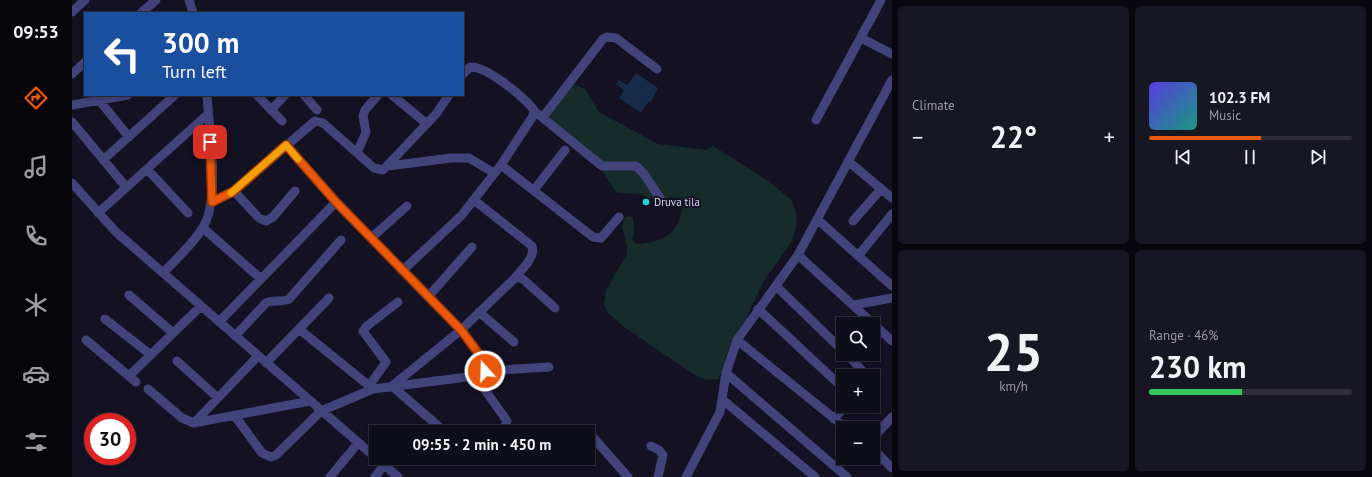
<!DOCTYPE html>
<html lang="en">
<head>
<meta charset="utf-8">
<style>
	:root { --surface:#0e0d1a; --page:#171623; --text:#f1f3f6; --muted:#9b9ca2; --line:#2e2d39; --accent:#ea580c }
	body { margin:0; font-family:"PT Sans",sans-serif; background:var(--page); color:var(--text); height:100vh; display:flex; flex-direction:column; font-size:15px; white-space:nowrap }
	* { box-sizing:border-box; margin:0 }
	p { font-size:13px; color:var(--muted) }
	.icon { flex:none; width:22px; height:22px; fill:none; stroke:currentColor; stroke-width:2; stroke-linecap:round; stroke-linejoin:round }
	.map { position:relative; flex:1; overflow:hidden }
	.drawer { display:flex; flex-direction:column; gap:6px; padding:6px; background:#08070e; width:480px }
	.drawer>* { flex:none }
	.top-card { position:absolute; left:12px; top:12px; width:380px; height:84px; border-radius:0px; box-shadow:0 2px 6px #0003,0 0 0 1px var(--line); background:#1a4fa0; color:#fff; overflow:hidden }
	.buttons { position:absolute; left:764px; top:317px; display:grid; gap:8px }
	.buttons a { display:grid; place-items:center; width:44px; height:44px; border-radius:0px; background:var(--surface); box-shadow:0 2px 6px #0003,0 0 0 1px var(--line); font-size:20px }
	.speed { position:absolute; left:12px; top:413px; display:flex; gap:8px; font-size:20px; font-weight:700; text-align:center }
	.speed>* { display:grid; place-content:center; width:52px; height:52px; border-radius:50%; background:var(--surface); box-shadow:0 2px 6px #0003,0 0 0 1px var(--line); line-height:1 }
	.speed .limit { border:6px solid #d22; background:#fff; color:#111 }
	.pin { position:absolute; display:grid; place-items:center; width:34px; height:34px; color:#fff; margin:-17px; border-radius:8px; box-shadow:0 2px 6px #0006 }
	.me { position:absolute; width:44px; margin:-22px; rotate:340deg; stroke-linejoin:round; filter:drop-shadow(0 0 3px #0008) }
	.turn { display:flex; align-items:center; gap:14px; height:84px; padding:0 12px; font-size:18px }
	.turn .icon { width:52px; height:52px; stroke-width:2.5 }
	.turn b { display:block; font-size:28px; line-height:34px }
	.big { font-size:30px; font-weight:800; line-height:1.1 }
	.drawer .tile { flex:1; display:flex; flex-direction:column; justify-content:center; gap:6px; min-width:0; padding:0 14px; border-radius:6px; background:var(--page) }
	.drawer .dial { align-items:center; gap:0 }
	.dial b { font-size:52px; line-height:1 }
	.song { display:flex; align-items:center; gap:12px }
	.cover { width:48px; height:48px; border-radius:6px; background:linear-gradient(135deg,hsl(250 70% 55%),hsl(170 70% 35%)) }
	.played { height:4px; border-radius:2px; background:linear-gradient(90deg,var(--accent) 55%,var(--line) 55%) }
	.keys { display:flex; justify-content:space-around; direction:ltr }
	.heat { display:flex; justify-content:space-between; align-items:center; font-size:22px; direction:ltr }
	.charge { height:6px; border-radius:3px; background:linear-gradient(90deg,#34c759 46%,var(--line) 0) }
	.drawer .tiles { flex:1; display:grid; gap:6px; grid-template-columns:repeat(2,1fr) }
	.trip { position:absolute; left:297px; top:425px; width:226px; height:40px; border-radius:0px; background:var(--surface); box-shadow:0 2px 6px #0003,0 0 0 1px var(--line); font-weight:800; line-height:40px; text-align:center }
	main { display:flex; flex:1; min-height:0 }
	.tabs { display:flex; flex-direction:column; width:72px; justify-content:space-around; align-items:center; background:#06050a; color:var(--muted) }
	.tabs .icon { width:28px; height:28px }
	.tabs .active { color:var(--accent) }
	.tabs b { font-size:18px; color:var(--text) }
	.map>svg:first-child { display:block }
	.green { fill:#152c2a }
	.water { fill:#162b47 }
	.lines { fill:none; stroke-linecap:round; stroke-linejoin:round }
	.minor { stroke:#42437b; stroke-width:9 }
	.route-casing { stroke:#983908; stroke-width:10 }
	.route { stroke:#ea580c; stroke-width:7 }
	.slow { stroke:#f59e0b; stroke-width:7 }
	.poi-dot { fill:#1dd6e0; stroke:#131122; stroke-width:1.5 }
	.labels { text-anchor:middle; stroke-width:4; stroke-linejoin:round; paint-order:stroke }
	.poi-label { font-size:11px; fill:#dad8fa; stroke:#131122; text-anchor:start }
</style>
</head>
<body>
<main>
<nav class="tabs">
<b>09:53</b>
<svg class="icon active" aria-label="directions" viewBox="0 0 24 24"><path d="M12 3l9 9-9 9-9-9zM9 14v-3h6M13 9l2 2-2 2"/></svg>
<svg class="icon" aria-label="music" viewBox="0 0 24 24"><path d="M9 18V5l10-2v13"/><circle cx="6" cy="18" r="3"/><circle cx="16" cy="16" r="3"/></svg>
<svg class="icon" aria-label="phone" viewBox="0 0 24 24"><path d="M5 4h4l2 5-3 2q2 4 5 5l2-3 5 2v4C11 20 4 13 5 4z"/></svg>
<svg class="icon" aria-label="climate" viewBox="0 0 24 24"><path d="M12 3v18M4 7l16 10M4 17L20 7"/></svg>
<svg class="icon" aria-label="car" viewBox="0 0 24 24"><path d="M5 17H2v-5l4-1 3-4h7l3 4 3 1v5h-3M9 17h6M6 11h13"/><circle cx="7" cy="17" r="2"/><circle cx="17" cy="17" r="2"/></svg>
<svg class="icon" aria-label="filters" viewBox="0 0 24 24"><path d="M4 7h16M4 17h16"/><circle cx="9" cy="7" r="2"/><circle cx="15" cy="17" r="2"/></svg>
</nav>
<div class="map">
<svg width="820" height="477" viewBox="0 0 820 477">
	<rect width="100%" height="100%" fill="#131122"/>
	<path class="green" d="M501,84l12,5 14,23 59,32 47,6 8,-4 57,36 21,18 5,12 1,12 -5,17 -29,41 -18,39 -12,17 -8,21 -1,9 -6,11 -13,1 -13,-7 -68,-46 -15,-13 -5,-10 2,-14 21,-36v-7l-5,-21 2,-8 6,-2 3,3 1,14 -2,6 4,5c10,0 23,-3 31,-8 10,-6 18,-26 14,-36l-10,-3 -13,4 -19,-7 -22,-1 -18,-27 -48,-46 -2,-7z"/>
	<path class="water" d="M564,73l22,15 -7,14 -2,-1 -8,12 -22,-15 5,-8 -8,-6 3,-4 8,5z"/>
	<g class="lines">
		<path class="minor" d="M117,0l4,13
			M0,12l13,-12
			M69,13l15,-13
			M789,38l31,16
			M0,74l13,-12
			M185,95l25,26
			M232,95l13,15
			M320,95l35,29
			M27,100l30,37
			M0,105l56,-10
			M199,110l14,-15
			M466,114l64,52h34l8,8 16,24
			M471,117l60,-78 4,-2 9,1 41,31
			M744,120l65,-120
			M0,122l54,65
			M285,153l9,-21 -3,-16 2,-6 13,-15
			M31,160l72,-65
			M776,161l44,37
			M429,165l92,72 8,1 18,-21
			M316,166l63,-8h18l25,15
			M75,169l41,44
			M0,183l44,49 282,245
			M462,190l31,-40
			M162,191l25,27 7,3 7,-4 22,-26
			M402,200l58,46c4,11 -11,24 -18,33
			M140,202l22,-11 81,-70 8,2 51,45 9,2 53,-56 13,-19
			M26,213l110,-99
			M745,219l75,67
			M781,221l28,-32
			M131,228l57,50
			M299,238l36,-32
			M726,255l94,86
			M786,256l34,-42
			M330,271l59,-55 40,-51 32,-49 1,-6c-10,-13 -47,-44 -64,-43l-7,7
			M91,273c13,-14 29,-28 39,-44 19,-29 7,-99 5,-134
			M704,286l67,65
			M57,295l44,38
			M356,297l44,-50
			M782,305l38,-7
			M686,309l85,79
			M407,312l35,30
			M33,319l46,36
			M147,322l117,-120
			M227,329l74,60
			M163,336l31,-33c7,-4 15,0 23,-4l52,-59
			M14,340l50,42
			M665,340l109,88
			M775,354l20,22
			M105,361l41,37
			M194,363l63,-65
			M413,371l64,-4
			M654,373l121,104
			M57,376l72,-70
			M403,376l32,45 -3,7 -7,4
			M297,386l17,-24 -23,-31 4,-5 31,-24
			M76,389l34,29 12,5 116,-22
			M651,400l92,77
			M163,416l27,37 9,4 5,-2 45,-44 52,-22 102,-13 7,-2 3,-3v-6l-3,-7 -21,-28 -125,-128 -50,-57
			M762,419l11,-13
			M122,423l64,-67
			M373,432l-53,-46 69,-56 53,-51 5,-2 5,3 31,28
			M519,435l37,42
			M801,438l19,-21
			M579,446l8,4 4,5 -5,22
			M801,449l19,19
			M258,477l28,-34
			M303,477l8,-11
			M614,477l34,-65 6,-39 11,-33 61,-85 94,-175"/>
	</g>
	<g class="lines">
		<g class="route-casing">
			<path id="route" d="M138,142l2,60 22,-11 52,-46 50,57 125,128 21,28 3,7v6"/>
		</g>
		<use href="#route" class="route"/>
		<path class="slow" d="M159,193l55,-48 12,14"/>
	</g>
	<circle class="poi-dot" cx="574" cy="202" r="4"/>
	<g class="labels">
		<g class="poi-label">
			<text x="582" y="206">Druva tila</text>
		</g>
	</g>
</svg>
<div class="buttons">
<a><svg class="icon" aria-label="search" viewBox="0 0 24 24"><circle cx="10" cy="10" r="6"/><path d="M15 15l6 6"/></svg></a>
<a>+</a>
<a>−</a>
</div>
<div class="speed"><div class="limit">30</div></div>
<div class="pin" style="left:138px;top:142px;background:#d93025"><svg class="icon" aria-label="arrive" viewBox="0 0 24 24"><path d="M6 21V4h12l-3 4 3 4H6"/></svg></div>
<svg class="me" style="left:413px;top:371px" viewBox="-20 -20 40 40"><circle r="17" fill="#ea580c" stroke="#fff" stroke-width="3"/><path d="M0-11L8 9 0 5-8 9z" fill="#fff"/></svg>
<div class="trip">09:55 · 2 min · 450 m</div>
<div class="top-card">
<div class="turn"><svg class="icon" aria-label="left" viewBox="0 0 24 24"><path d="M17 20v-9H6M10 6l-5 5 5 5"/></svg><div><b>300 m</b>Turn left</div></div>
</div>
</div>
<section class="drawer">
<div class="tiles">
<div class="tile"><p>Climate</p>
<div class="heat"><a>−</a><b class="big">22°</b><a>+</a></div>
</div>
<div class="tile">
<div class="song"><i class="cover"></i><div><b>102.3 FM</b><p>Music</p></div></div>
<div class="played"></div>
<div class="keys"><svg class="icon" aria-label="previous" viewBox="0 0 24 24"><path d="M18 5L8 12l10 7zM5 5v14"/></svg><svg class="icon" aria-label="pause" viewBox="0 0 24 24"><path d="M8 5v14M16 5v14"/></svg><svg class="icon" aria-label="next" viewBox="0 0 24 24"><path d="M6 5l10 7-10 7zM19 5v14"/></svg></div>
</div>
<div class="tile dial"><b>25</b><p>km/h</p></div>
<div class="tile"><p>Range · 46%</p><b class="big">230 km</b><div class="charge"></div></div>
</div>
</section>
</main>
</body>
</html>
